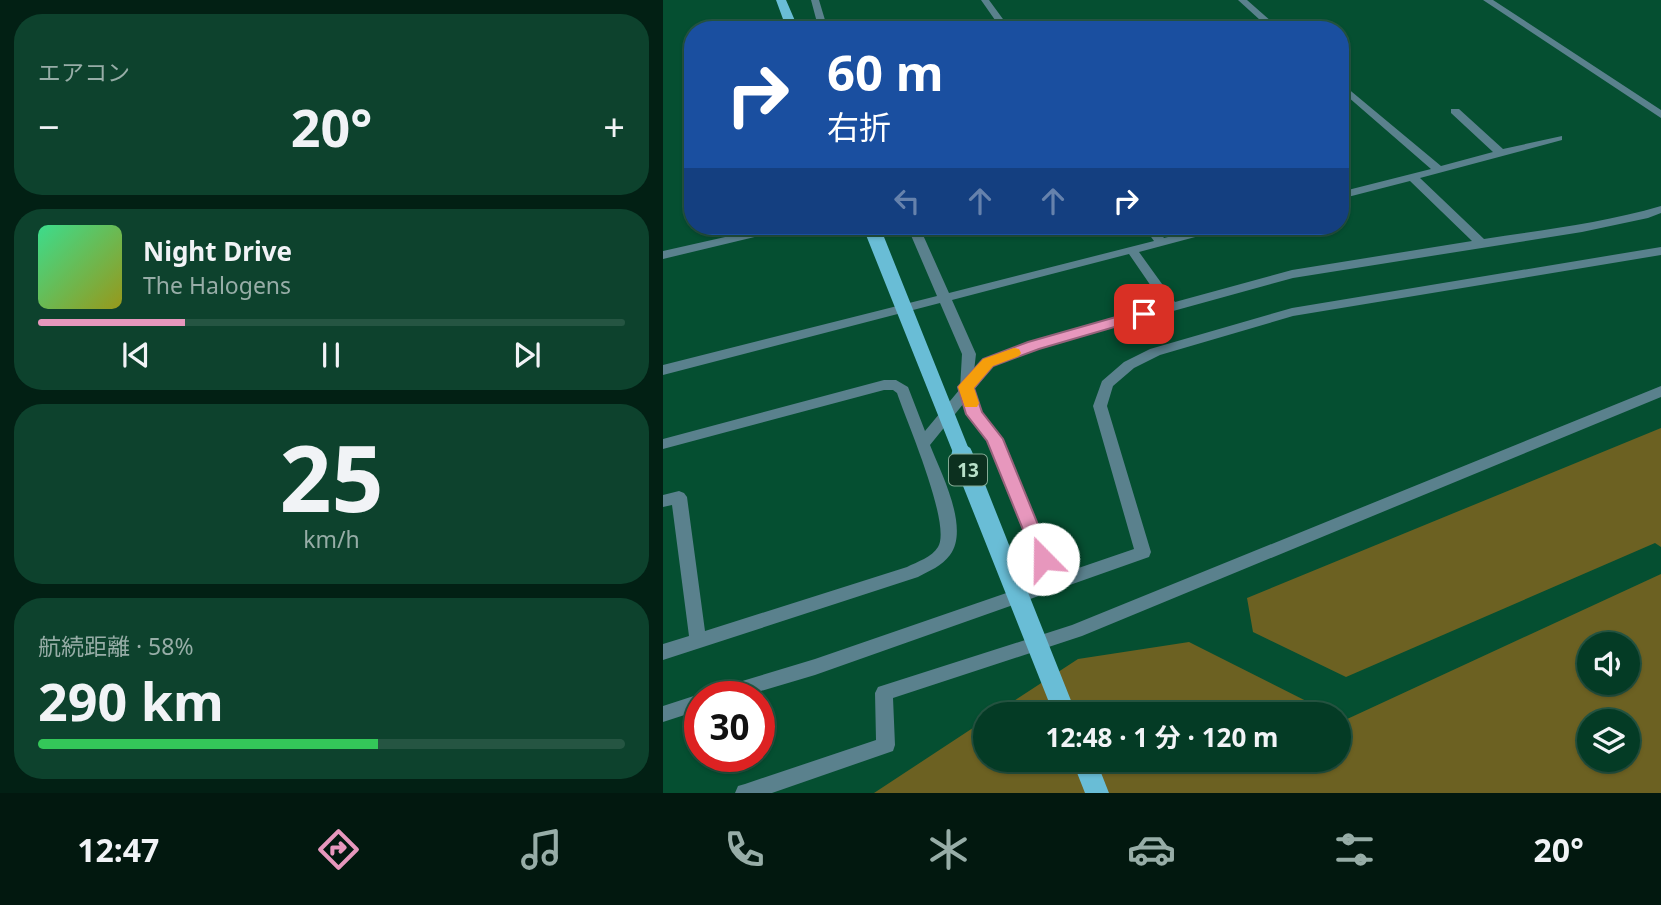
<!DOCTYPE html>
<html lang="ja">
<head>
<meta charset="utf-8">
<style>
	:root { --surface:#043b25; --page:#0d422d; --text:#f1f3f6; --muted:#97ada7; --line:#255542; --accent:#e797bd }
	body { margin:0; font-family:"Noto Sans","Noto Sans JP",sans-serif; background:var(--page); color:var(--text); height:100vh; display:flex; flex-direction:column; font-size:26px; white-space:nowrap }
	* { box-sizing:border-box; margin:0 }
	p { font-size:23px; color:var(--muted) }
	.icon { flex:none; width:38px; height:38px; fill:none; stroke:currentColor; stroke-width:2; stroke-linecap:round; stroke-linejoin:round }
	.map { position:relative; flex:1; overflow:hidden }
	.panel { display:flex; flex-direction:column; gap:14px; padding:14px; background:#022014; width:663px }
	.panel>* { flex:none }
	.banner { position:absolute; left:21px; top:21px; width:665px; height:214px; border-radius:28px; box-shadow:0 2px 5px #0004,0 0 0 2px var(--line); background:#1a4fa0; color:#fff; overflow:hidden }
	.fabs { position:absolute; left:914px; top:632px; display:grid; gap:14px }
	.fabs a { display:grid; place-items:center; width:63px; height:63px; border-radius:50%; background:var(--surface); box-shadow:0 2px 5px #0004,0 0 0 2px var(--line); font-size:35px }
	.speed { position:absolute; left:21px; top:681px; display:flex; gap:14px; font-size:35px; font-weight:700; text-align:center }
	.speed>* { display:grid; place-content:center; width:91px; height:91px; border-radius:50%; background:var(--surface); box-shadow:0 2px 5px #0004,0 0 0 2px var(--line); line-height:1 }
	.speed .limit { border:10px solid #d22; background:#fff; color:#111 }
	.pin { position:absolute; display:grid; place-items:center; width:60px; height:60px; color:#fff; margin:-30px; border-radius:14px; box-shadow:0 4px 10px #0006 }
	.me { position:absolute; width:77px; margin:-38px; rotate:338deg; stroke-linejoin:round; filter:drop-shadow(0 0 5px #0008) }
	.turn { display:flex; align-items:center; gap:24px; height:147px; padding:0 28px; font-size:32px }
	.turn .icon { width:91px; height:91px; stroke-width:2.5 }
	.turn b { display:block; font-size:49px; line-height:60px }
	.lanes { display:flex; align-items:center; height:66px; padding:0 28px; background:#0003; justify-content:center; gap:35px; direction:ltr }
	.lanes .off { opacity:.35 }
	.big { font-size:52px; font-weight:700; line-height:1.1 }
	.panel .widget { flex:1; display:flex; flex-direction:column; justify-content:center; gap:10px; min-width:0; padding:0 24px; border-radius:28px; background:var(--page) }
	.panel .dial { align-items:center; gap:0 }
	.dial b { font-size:91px; line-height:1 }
	.song { display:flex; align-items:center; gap:21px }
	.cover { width:84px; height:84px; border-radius:10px; background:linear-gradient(135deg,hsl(150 70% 55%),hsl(60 70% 35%)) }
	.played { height:7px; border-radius:4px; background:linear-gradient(90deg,var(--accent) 25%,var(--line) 25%) }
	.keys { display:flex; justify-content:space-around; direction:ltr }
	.heat { display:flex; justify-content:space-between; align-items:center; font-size:38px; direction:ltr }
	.charge { height:10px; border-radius:5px; background:linear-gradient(90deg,#34c759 58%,var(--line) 0) }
	.trip { position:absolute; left:310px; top:702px; width:378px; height:70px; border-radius:35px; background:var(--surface); box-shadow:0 2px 5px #0004,0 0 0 2px var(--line); font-weight:700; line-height:70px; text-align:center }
	.tabs { display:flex; height:112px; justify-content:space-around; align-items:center; background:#02180f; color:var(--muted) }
	.tabs .icon { width:49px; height:49px }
	.tabs .selected { color:var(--accent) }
	.tabs b { font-size:32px; color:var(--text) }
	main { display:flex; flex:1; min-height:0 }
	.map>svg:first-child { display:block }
	.water { fill:#6c6122; fill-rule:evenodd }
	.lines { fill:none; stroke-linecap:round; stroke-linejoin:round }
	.street { fill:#5a818d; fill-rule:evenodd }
	.primary { fill:#69bdd6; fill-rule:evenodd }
	.primary-bridge-far1 { stroke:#69bdd6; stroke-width:16 }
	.primary-bridge { stroke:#69bdd6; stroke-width:21 }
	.route { fill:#e797bd; stroke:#96627b; stroke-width:2 }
	.slow { fill:#f59e0b }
	.labels { text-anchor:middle; stroke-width:7; stroke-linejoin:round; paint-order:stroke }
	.shield { fill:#0c301f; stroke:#84ab95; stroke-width:2 }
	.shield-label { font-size:19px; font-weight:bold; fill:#b8e0c8 }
</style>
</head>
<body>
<main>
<section class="panel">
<div class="widget"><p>エアコン</p>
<div class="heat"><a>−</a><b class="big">20°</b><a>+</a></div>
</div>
<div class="widget">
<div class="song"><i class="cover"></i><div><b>Night Drive</b><p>The Halogens</p></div></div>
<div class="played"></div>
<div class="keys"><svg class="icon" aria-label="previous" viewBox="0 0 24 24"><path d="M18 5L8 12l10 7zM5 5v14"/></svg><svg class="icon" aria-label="pause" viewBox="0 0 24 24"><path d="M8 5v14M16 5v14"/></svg><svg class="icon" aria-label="next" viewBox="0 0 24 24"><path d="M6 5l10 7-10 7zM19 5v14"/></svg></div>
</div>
<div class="widget dial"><b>25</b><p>km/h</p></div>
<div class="widget"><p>航続距離 · 58%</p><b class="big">290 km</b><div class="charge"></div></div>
</section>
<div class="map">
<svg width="998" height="793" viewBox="0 0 998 793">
	<rect width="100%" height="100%" fill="#054f31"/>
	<path class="water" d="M998,428v119l-6,-4 -309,134 -93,-45 -6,-34z
		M998,574v219h-787l111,-73v40h354v-43l6,3zM926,644h38v38h-38zM926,721h38v39h-38z
		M526,642l143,72h-338l84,-55z"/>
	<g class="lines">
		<path class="street" d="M148,0h8l9,30h-9z
			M318,0h8l22,30h-9z
			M575,0h9l34,30h-10z
			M820,0h10l168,110v8z
			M677,82l101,84 52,-14 -42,-39v-4h8l44,40 59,-13v4l-142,38 64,61c59,-9 119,-16 177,-33v7l-13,5 -66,14 -289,46 -254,70 -46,18 -19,24 7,22 20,27 57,136 76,-26 -41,-143 9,-25 22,-19 26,-13 142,-41 369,-61v8l-368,61 -133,39 -26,13 -21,18 -6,20 44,146 -2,5 -334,118 -71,21h-34l3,-6 6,-2 96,-29 229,-79 -56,-139 -19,-23 -5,-15 -34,42c11,28 40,83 20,110 -8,11 -21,16 -32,22l-255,83v-16l26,-8 -17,-131 -9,2v-12l16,-4 5,2 3,4 18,134 202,-64c10,-5 25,-10 31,-20 14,-22 -32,-127 -41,-154l-4,-3h-9l-221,59v-10l221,-59h12l12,7 17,44 35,-42 2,-35 -22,-51 -277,72v-10l274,-69 -30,-70h12l30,67 205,-52 -11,-15h12l9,12 48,-12h19l-2,2 -90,24 36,50 117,-32 180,-29 -62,-60 -70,18v-7l91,-23 -91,-79zM466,254l35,51 -135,37 -46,18 -9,11 2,-17 -24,-54z
			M111,226h20l-2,2 -129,31v-8z
			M998,386v11l-579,239 -189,62 2,47 -2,6 -121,42h-37l3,-7 7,-2 131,-44 -1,-47 3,-6 194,-62z
			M37,694l7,2h-7v14l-37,12v-16z"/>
		<path class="primary" d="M113,0h10l13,30h-12z
			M409,760h24l13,33h-24z"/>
		<path class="primary-bridge-far1" d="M208,226l92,230"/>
		<path class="primary-bridge" d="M299,455l103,259"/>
	</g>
	<path class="route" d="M481,309l5,1 2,4 -2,3 -110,32 -46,17 -19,22 8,24 21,27 49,120 -2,5 -7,2 -6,-2 -50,-123 -21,-27 -8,-27 25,-28 45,-17z"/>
	<path class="slow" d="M351,348l5,1 2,4 -2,3 -26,10 -19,22 5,15 -2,4h-12l-7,-20 3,-4 22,-24z"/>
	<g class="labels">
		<rect class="shield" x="286" y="454.5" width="38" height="31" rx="5"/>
		<g class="shield-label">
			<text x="305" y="477">13</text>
		</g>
	</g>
</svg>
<div class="fabs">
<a><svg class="icon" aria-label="sound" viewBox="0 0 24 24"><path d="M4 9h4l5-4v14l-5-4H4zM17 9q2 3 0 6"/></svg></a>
<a><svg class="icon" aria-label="layers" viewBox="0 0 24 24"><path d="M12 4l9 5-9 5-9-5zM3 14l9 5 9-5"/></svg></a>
</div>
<div class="speed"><div class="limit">30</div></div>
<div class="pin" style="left:481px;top:314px;background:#d93025"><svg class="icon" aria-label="arrive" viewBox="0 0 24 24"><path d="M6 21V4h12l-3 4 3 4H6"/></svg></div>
<svg class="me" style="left:380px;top:559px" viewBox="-20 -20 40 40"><circle r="19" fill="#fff"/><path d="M0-13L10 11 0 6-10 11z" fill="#e797bd"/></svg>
<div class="trip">12:48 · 1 分 · 120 m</div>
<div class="banner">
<div class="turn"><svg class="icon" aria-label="right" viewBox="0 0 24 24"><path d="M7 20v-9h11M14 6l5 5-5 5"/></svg><div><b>60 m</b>右折</div></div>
<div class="lanes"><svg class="icon off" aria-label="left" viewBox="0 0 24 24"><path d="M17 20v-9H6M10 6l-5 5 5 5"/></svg><svg class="icon off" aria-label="ahead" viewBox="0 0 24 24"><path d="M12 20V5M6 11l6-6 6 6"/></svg><svg class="icon off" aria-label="ahead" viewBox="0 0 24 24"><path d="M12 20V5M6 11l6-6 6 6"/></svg><svg class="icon" aria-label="right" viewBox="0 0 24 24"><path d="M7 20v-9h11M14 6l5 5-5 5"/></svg></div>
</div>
</div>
</main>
<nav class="tabs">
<b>12:47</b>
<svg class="icon selected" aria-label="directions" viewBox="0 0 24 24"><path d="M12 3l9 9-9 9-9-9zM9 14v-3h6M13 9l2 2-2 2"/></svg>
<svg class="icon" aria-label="music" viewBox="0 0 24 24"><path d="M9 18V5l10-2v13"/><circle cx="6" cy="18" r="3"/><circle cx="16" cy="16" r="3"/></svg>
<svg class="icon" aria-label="phone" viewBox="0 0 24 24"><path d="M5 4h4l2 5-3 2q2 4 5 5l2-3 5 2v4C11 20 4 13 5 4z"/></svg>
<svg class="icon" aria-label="climate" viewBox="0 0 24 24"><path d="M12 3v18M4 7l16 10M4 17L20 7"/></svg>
<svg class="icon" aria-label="car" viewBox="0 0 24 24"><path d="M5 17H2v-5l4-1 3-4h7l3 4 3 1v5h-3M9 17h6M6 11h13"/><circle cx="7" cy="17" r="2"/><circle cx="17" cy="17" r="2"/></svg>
<svg class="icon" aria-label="filters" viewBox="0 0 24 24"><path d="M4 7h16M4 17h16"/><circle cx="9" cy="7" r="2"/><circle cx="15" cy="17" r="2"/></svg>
<b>20°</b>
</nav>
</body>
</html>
